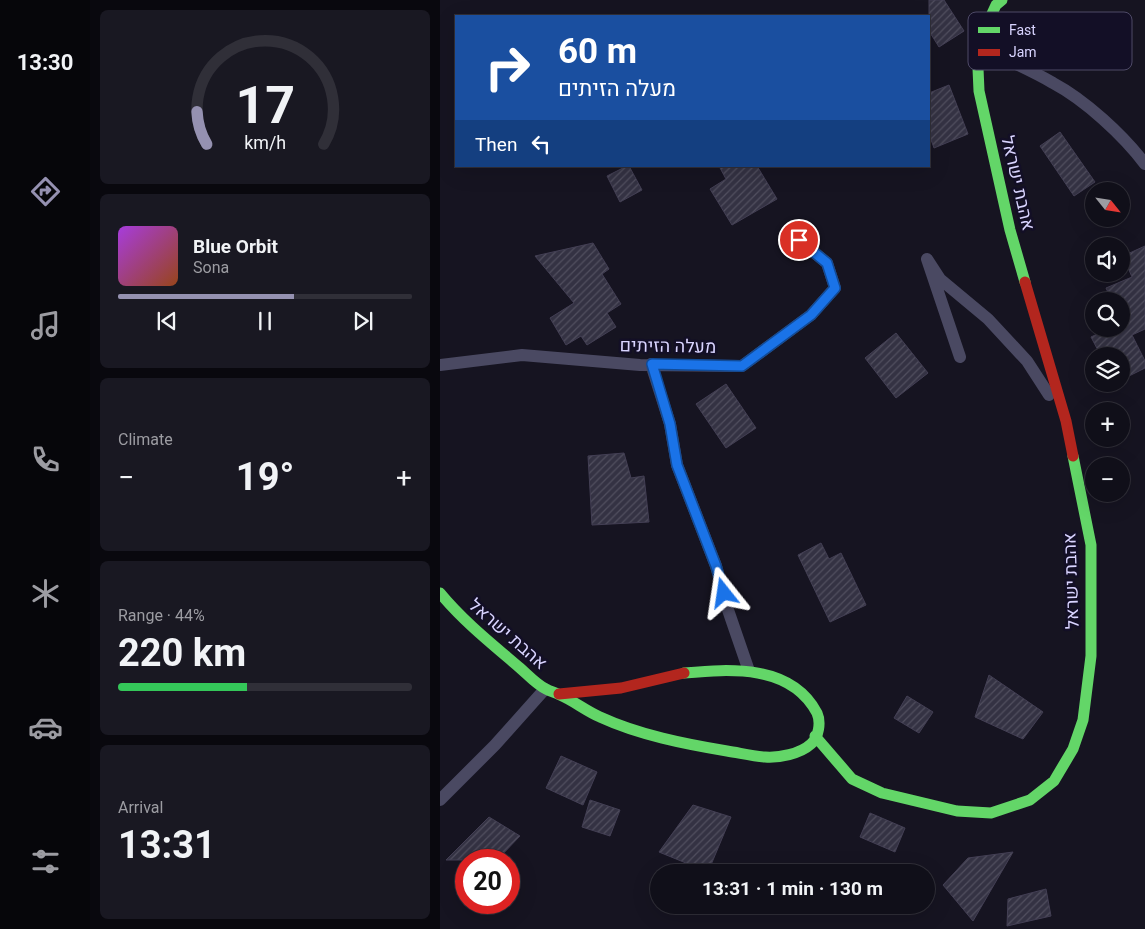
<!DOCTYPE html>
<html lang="en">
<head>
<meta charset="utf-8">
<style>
	:root { --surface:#100f19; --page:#191822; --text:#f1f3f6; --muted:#9c9ca2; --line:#302f38; --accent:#9591b1 }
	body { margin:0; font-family:Roboto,Heebo,sans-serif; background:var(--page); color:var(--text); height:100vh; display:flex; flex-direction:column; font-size:19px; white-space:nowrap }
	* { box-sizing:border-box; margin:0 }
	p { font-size:16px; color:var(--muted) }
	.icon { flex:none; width:28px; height:28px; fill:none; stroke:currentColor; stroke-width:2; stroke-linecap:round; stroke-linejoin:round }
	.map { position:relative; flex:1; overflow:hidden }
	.drawer { display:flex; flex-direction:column; gap:10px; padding:10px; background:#09080e; width:350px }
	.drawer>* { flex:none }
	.top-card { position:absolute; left:15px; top:15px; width:475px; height:152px; border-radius:0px; box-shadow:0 5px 20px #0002,0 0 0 1px var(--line); background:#1a4fa0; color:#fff; overflow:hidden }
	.needle { width:32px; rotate:120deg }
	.tools { position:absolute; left:645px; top:182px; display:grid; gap:10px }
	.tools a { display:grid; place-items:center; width:45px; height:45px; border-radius:50%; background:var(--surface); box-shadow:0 5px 20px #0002,0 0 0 1px var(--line); font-size:25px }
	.speed { position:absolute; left:15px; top:849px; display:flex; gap:10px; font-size:25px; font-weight:700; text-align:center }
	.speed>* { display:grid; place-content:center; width:65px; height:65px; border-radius:50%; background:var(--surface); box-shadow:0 5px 20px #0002,0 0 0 1px var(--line); line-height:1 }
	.speed .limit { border:8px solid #d22; background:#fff; color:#111 }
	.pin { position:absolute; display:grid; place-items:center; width:42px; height:42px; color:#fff; margin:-21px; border:2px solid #fff; border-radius:50%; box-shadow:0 1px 5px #0007 }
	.me { position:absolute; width:55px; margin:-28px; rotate:345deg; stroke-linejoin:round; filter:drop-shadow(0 0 4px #0008) }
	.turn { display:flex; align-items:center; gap:18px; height:105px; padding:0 20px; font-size:22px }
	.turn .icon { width:65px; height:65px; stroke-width:2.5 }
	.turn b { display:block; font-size:35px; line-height:42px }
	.then { display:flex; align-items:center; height:48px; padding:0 20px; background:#0003; gap:10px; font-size:19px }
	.big { font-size:38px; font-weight:700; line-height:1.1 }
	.drawer .widget { flex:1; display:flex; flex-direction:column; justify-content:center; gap:8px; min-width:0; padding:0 18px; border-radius:8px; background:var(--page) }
	.drawer .dial { align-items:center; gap:0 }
	.dial svg { height:130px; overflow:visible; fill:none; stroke:var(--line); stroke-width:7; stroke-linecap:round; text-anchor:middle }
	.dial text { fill:var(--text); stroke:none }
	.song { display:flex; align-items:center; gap:15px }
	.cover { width:60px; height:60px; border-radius:8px; background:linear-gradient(135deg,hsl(280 70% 55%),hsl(20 70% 35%)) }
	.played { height:5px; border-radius:2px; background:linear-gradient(90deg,var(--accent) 60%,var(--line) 60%) }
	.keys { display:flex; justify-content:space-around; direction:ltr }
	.heat { display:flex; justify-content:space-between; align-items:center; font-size:28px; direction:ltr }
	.charge { height:8px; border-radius:4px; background:linear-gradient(90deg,#34c759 44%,var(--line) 0) }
	.trip { position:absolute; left:210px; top:864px; width:285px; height:50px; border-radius:25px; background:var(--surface); box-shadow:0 5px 20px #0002,0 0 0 1px var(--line); font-weight:700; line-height:50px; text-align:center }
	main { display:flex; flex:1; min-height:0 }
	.menu { display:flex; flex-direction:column; width:90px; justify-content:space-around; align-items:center; background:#06060a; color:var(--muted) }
	.menu .icon { width:35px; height:35px }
	.menu .current { color:var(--accent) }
	.menu b { font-size:22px; color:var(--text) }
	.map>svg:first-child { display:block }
	.building { fill:url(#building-hatch); stroke:#433f54 }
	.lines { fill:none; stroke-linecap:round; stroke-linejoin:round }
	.lane { stroke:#4a4962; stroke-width:12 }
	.fast { stroke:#63d668; stroke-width:11 }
	.jam { stroke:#b3261e; stroke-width:11 }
	.route-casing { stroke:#114b97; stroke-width:12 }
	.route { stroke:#1a73e8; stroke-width:9 }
	.labels { text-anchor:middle; stroke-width:5; stroke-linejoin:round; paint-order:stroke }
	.street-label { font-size:18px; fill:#d9d4ff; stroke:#130f26 }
	.key { fill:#130f26; stroke:#4e4a67; stroke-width:1 }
	.key-label { font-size:14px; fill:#d9d4ff }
</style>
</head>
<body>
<main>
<nav class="menu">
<b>13:30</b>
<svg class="icon current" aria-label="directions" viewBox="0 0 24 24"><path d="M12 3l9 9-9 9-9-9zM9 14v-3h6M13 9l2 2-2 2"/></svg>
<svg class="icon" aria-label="music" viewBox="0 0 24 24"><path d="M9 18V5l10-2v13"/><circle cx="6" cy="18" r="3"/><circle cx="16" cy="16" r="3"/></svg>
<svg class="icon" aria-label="phone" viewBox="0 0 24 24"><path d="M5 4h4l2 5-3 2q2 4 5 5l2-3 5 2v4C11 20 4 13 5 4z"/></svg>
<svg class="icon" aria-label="climate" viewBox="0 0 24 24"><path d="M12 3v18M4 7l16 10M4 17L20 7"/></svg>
<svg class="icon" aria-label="car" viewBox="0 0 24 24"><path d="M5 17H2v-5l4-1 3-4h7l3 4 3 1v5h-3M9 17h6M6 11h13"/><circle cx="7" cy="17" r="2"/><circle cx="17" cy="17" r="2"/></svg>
<svg class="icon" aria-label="filters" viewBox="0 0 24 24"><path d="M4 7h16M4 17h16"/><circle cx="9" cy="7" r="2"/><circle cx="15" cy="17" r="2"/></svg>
</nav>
<section class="drawer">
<div class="widget dial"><svg viewBox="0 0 100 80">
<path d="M14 69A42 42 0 1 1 86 69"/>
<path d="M14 69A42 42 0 0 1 8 49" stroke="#9591b1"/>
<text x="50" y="56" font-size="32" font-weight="700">17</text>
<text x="50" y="72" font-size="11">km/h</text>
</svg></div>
<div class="widget">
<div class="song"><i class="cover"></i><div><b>Blue Orbit</b><p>Sona</p></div></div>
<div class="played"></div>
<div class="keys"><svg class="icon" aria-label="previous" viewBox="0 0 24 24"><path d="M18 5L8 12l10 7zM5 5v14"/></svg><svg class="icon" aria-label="pause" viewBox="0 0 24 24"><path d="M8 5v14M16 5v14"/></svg><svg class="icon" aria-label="next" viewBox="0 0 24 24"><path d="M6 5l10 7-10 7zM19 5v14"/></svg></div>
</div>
<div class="widget"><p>Climate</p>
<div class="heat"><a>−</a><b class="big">19°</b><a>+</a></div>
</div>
<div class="widget"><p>Range · 44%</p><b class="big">220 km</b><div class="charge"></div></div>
<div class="widget"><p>Arrival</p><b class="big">13:31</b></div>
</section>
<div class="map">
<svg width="705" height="929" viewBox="0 0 705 929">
	<defs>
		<pattern id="building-hatch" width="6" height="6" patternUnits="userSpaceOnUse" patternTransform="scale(1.25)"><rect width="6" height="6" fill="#343243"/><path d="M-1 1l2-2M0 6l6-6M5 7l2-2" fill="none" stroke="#514f5f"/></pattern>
	</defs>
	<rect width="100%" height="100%" fill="#161421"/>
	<path class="building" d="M489,0h15l20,31 -25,16 -10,-16z
		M509,85l19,49 -34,14 -5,-14v-41z
		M620,132l35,50 -21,14 -34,-50z
		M187,166h2l13,24 -22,12 -13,-26z
		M279,166h38l20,33 -45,26 -22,-36 16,-10z
		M153,243l16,26 -7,5 19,30 -14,9 9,14 -29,18 -6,-9 -15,9 -16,-27 24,-15 -39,-47z
		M705,246v83l-13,6 13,26v7l-24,12v-24h-20l-10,-19 17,-8h13v-28h-9l-6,-13 26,-11 -9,-21z
		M456,333l32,40 -32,25 -31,-40z
		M286,384l30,44 -30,20 -30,-44z
		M184,453l7,25 13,-2 5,46 -57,3 -4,-69z
		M381,543l8,16 12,-6 25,52 -36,17 -32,-67z
		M549,675l54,37 -20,27 -48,-22z
		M467,696l26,16 -14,21 -25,-15z
		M121,756l36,16 -14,33 -37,-17z
		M150,800l30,10 -10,26 -28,-9z
		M253,805l38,12 -23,55 -49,-20z
		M430,813l35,15 -10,24 -35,-15z
		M49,817l31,19 -23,24h-51z
		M573,852l-40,69 -30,-36 25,-27z
		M606,889l5,27 -44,10 1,-27z"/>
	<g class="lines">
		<path class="lane" d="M537,46c26,12 52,23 76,37 32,17 70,52 92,81
			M520,357l-33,-98 13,20 48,40 39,42 22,34
			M211,364l19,60 7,41 39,101 11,41 22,64
			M0,365l82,-10 118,10 102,1 69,-51 24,-27 -8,-25 -28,-23
			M0,800l55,-55 50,-56"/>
		<path class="fast" d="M562,0l-6,5 -19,41 2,45 31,139 15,52
			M0,593c23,28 52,51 80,75 8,7 17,17 26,21 5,3 10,3 14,6 14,6 26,16 40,22 39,18 85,27 127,34 13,2 25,5 38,6 14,1 35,-3 46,-13 8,-7 10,-22 6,-31 -26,-49 -87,-44 -133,-40
			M375,736l37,43 30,14 75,18 34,2 39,-13 24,-19 19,-32 10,-29 8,-64v-111l-18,-89"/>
		<path class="jam" d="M585,282l41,139 7,35
			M119,694l62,-6 63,-15"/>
	</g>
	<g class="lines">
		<g class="route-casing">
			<path id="route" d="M284,593l-8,-27 -39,-101 -7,-41 -18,-60 90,2 69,-51 24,-27 -8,-25 -28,-23"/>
		</g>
		<use href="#route" class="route"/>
	</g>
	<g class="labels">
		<g class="street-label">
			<text transform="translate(578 183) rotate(77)" y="6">אהבת ישראל</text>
			<text transform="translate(228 346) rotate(1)" y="6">מעלה הזיתים</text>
			<text transform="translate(631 581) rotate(-92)" y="6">אהבת ישראל</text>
			<text transform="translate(68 634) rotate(41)" y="6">אהבת ישראל</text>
		</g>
	</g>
	<rect x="528" y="12" width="164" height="58" rx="8" class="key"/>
	<rect x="538" y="27" width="22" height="6" fill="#63d668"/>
	<rect x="538" y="49" width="22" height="7" fill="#b3261e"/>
	<g class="key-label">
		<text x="569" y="35">Fast</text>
		<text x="569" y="57">Jam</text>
	</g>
</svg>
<div class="tools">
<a><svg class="needle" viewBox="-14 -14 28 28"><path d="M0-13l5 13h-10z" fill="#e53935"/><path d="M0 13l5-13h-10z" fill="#9c9ca2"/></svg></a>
<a><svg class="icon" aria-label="sound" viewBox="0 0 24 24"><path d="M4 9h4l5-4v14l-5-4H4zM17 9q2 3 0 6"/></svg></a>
<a><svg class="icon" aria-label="search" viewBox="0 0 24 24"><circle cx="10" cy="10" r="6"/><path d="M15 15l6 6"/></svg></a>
<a><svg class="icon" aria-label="layers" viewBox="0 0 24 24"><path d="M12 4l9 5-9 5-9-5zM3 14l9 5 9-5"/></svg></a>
<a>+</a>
<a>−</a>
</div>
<div class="speed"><div class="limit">20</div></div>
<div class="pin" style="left:359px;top:240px;background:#d93025"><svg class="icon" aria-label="arrive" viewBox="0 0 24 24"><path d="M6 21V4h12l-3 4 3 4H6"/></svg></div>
<svg class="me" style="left:284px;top:593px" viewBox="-20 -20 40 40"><path d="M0-17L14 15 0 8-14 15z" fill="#1a73e8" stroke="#fff" stroke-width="4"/></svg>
<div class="trip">13:31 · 1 min · 130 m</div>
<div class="top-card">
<div class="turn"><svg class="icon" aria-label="right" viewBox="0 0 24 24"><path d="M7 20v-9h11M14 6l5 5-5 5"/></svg><div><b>60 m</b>מעלה הזיתים</div></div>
<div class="then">Then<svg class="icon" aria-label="left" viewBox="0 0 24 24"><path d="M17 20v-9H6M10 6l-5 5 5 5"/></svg></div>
</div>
</div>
</main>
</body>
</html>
